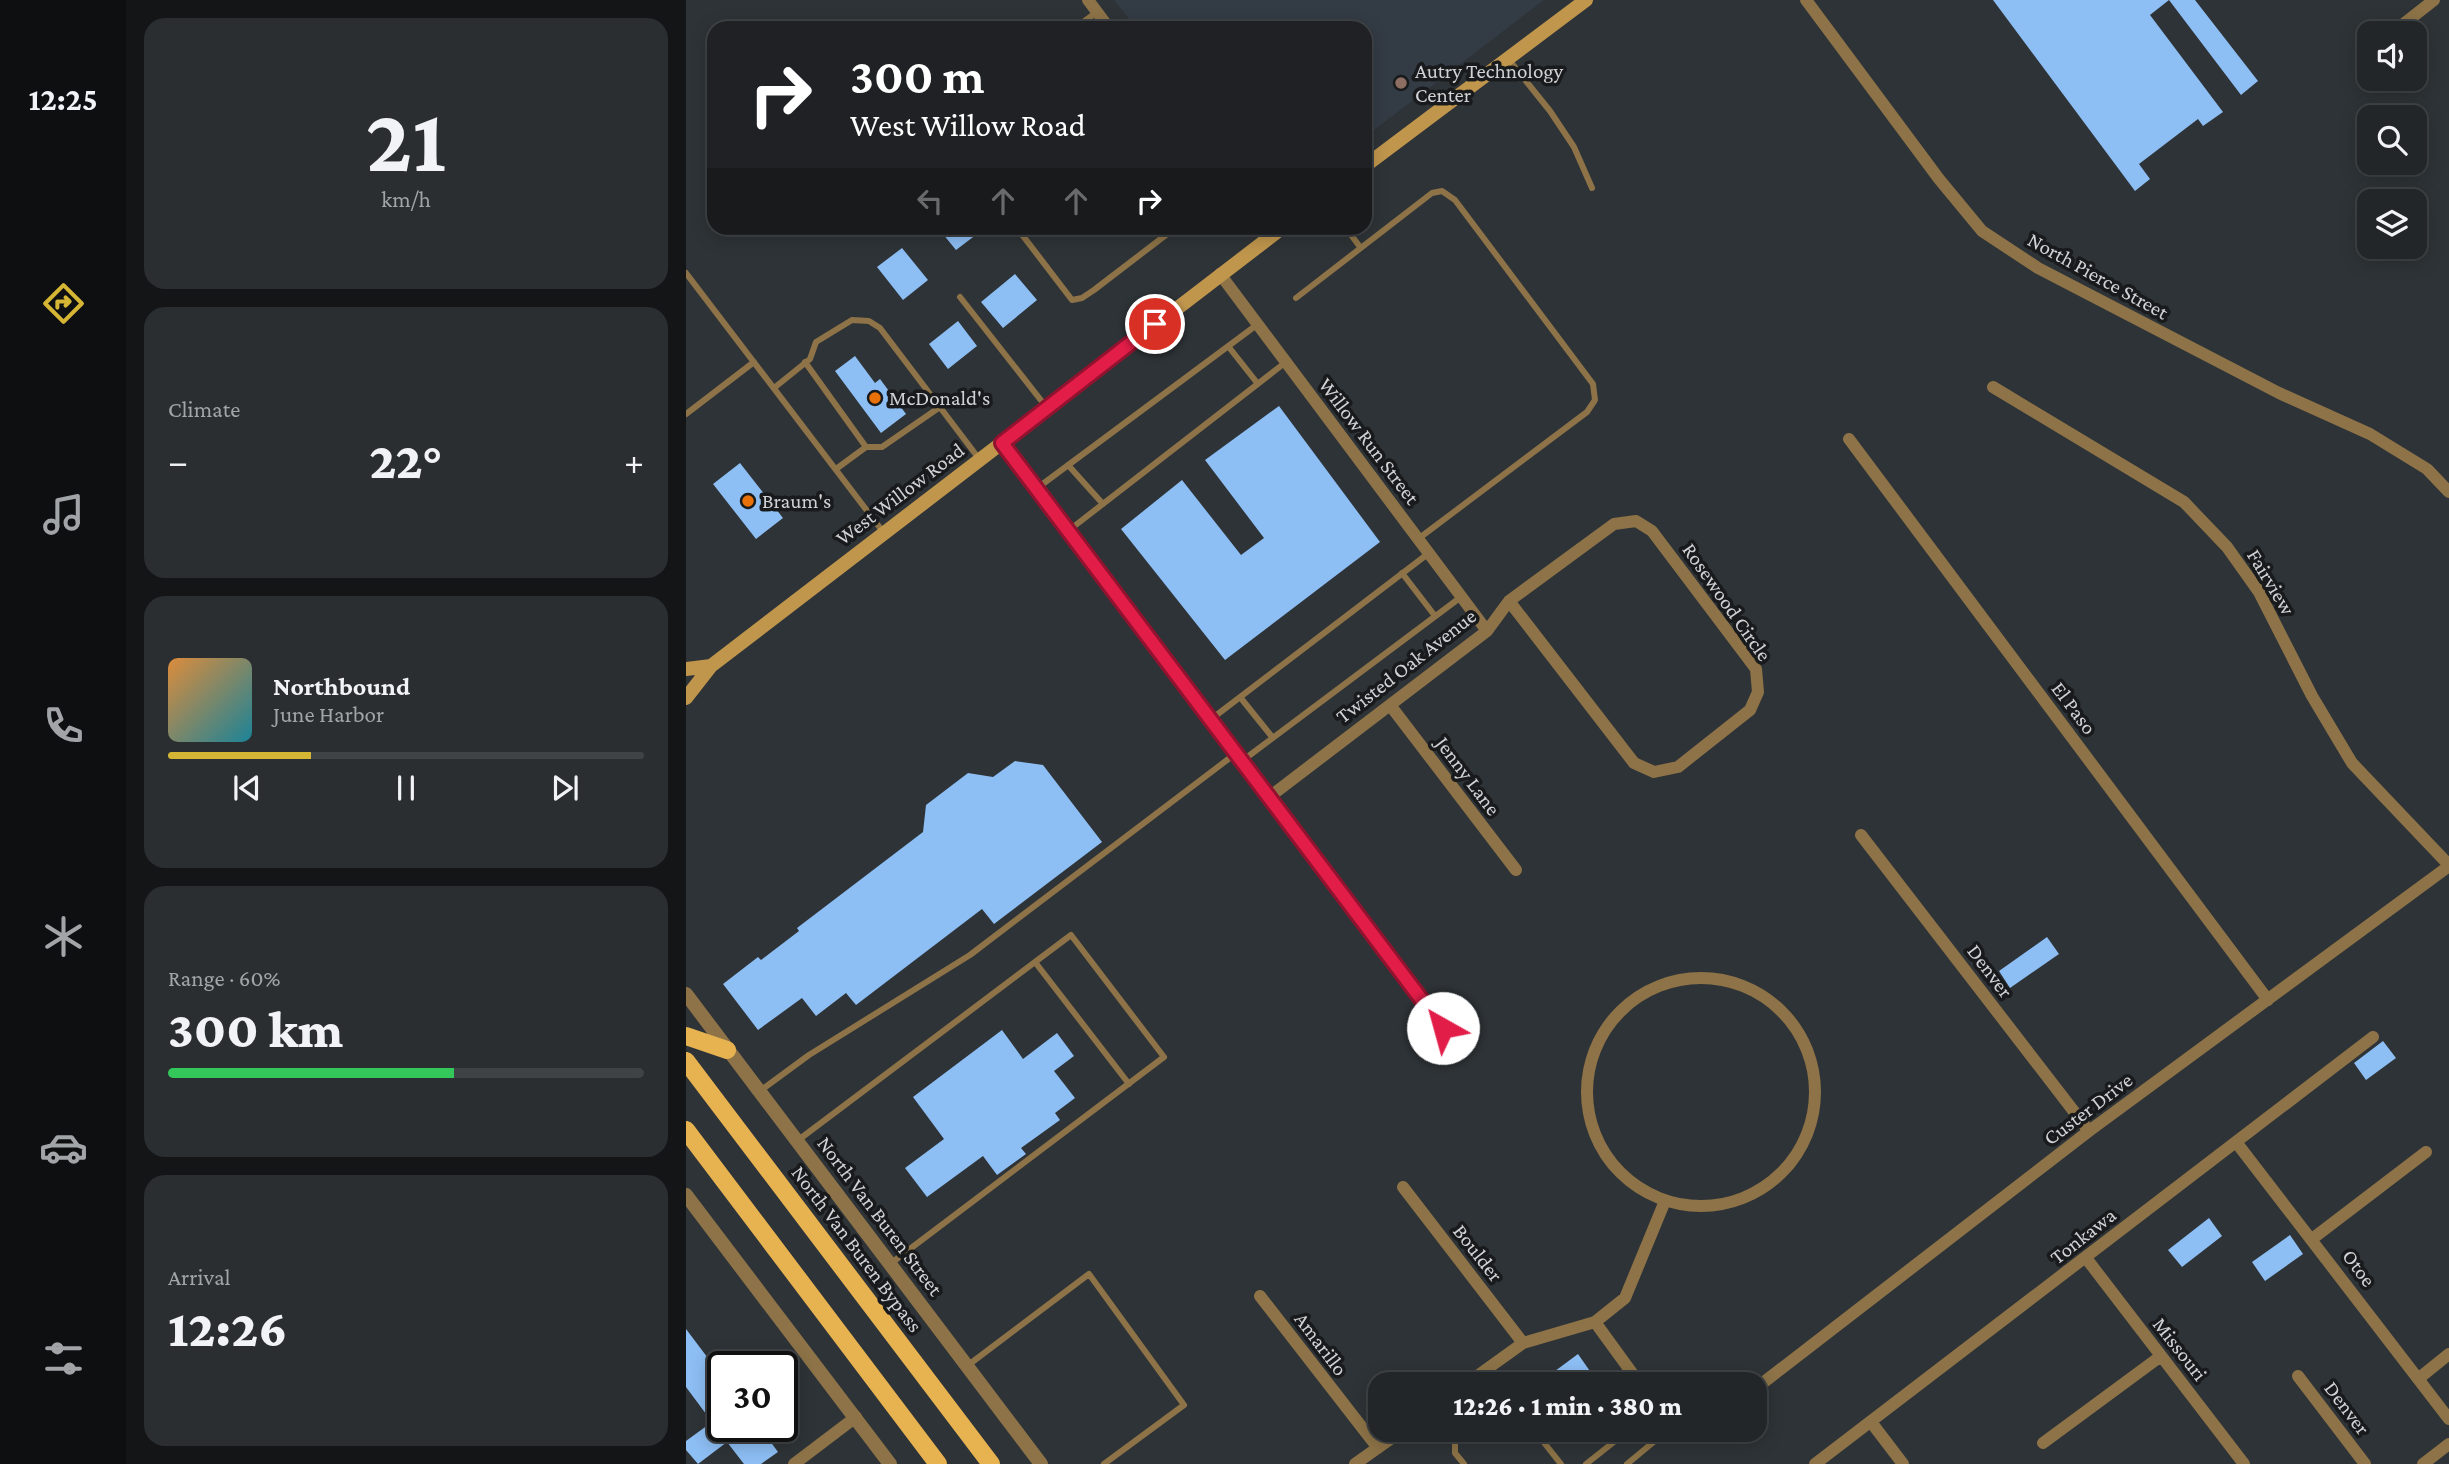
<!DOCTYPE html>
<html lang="en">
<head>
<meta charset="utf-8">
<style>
	:root { --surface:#222629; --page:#2a2e31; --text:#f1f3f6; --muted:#a2a5a8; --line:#3f4346; --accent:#d5b534 }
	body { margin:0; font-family:"Crimson Pro",serif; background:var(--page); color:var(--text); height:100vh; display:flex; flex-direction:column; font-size:26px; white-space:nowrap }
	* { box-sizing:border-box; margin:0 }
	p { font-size:23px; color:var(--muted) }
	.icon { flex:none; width:38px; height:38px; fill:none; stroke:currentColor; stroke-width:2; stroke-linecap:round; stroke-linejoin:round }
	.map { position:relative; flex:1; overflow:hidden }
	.sheet { display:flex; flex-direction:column; gap:18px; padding:18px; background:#131517; width:560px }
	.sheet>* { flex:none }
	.guide { position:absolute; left:21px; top:21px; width:665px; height:214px; border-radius:21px; box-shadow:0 4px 18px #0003,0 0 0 2px var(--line); background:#202124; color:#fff; overflow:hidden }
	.tools { position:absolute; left:1671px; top:21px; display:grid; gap:14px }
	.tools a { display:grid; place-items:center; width:70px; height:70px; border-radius:14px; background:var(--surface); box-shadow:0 4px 18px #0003,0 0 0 2px var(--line); font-size:35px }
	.speed { position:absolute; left:21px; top:1351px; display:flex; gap:14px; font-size:35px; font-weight:700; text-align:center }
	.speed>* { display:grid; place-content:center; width:91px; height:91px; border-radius:50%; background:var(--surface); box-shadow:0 4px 18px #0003,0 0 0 2px var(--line); line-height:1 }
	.speed .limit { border:4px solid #111; border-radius:10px; background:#fff; color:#111 }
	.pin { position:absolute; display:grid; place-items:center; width:60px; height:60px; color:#fff; margin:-30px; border:4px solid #fff; border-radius:50%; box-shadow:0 2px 7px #0007 }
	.me { position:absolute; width:77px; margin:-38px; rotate:322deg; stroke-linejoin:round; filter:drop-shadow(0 0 5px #0008) }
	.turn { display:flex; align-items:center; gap:24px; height:147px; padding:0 28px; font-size:32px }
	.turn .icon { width:91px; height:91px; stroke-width:2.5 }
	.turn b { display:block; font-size:49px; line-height:60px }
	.lanes { display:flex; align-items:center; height:66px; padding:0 28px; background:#0003; justify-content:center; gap:35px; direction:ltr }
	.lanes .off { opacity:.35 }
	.big { font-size:52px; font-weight:800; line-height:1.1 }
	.sheet .card { flex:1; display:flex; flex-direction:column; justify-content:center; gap:10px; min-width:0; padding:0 24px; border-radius:21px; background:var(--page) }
	.sheet .dial { align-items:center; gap:0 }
	.dial b { font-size:91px; line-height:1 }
	.song { display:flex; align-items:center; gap:21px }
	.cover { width:84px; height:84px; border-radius:10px; background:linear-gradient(135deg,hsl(30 70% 55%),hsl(190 70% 35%)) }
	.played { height:7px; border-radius:4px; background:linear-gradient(90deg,var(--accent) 30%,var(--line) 30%) }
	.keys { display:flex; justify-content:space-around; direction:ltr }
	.heat { display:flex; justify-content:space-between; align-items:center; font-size:38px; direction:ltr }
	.charge { height:10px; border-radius:5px; background:linear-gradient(90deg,#34c759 60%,var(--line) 0) }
	.trip { position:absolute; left:682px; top:1372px; width:399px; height:70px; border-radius:21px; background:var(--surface); box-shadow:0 4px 18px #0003,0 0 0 2px var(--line); font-weight:800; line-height:70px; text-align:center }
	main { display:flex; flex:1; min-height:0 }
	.menu { display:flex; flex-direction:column; width:126px; justify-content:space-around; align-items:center; background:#0e0f10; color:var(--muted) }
	.menu .icon { width:49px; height:49px }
	.menu .active { color:var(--accent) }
	.menu b { font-size:32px; color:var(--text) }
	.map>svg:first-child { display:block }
	.built { fill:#333b45 }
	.building { fill:#8dbef4 }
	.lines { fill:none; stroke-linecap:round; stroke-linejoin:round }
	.service { stroke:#8d7347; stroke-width:6 }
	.minor { stroke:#8d7347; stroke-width:12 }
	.tertiary { stroke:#8d7347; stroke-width:14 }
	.secondary { stroke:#c0964d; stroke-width:14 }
	.primary { stroke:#e7b250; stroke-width:18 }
	.route-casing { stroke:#92132f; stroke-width:18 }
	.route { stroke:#e11d48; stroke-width:12 }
	.education-dot { fill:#8d6e63; stroke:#181a1c; stroke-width:2.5 }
	.food-dot { fill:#e8710a; stroke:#181a1c; stroke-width:2.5 }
	.labels { text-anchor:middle; stroke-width:7; stroke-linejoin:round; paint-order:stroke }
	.poi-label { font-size:21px; fill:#d0d2d5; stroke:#181a1c; text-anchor:start }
	.street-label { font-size:21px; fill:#d0d2d5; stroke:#181a1c }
</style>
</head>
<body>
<main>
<nav class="menu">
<b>12:25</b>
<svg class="icon active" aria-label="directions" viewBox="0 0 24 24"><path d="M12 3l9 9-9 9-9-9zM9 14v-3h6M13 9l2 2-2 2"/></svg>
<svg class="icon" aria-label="music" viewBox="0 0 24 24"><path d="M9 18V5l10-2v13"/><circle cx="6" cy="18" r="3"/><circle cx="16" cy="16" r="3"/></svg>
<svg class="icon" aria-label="phone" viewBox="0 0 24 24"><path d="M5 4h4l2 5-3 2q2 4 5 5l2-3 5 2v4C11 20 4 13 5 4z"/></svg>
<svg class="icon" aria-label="climate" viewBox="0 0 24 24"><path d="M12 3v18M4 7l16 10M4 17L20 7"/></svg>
<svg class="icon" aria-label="car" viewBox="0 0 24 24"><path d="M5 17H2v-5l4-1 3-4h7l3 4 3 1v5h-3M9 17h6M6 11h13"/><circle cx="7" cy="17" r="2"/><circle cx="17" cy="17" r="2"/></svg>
<svg class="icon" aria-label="filters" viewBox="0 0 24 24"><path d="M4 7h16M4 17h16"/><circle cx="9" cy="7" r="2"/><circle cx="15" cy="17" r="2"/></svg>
</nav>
<section class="sheet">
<div class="card dial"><b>21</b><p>km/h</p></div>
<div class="card"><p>Climate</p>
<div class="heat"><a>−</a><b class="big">22°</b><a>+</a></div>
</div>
<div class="card">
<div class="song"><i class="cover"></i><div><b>Northbound</b><p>June Harbor</p></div></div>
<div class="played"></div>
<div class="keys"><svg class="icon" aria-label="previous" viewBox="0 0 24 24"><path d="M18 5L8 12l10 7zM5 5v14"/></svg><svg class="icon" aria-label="pause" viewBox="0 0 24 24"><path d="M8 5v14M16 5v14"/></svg><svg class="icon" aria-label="next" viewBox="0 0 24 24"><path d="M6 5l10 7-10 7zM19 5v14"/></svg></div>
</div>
<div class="card"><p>Range · 60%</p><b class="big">300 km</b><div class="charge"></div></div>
<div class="card"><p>Arrival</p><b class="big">12:26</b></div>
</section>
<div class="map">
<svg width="1763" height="1464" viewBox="0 0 1763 1464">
	<rect width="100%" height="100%" fill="#2e3337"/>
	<path class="built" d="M428,0h430l-179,137v-109h-229z"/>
	<path class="building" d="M1307,0h202l63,81 -17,14 -72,-95 -19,15 73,97 -20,14 -5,-7 -59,45 11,15 -15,12z
		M252,228h47l-29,22z
		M216,248l26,32 -25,20 -26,-33z
		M329,274l22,26 -34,28 -22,-26z
		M272,321l19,25 -29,23 -19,-25z
		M169,356l20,27 5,-4 26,35 -25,19 -46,-62z
		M593,406l101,136 -155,118 -104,-131 61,-49 59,75 23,-17 -59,-78z
		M54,463l43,55 -27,21 -43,-55z
		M329,761l28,4 59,77 -108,82 -12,-15 -126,96 -10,-12 -30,23 -14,-18 -44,32 -35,-46 35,-27 3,3 38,-29 -2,-3 126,-96 3,-27 42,-32 25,4z
		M1361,937l12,17 -49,34 -11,-17z
		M316,1030l21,29 34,-26 17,23 -20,15 21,27 -20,15 5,7 -39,28 5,6 -29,21 -14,-19 -56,41 -22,-29 39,-29 -31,-42z
		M1697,1041l13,17 -30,22 -12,-17z
		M1523,1218l13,18 -40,31 -14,-17z
		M1604,1235l13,19 -38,27 -13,-19z
		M0,1329l37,49v48h36l19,26 -17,12h-17l-17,-22 -29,22 -12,-14v-9l26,-19 -26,-35z
		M892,1354l21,30h-41l-7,-10z"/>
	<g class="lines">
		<path class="service" d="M389,28l22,-16
			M823,60l41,51 24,36 18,41
			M331,228l55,72 10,-2 12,-8 81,-62
			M660,228l14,19
			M0,273l198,260
			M274,297l87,111
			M610,298l136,-105 10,-2 13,9 138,184 2,16 -8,12 -169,127
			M542,346l30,38
			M119,362l61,85
			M88,388l36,-29 6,-17 36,-22 17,1 11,7 100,132
			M0,414l68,-52
			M382,465l35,39
			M150,469l30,-22h16l58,-40
			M350,489l222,-165
			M382,531l218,-169
			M716,573l33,43
			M554,697l33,41
			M524,720l219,-167
			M556,761l219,-164
			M349,962l94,122
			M74,1091l49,-36 161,-100 265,-201
			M111,1141l274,-206 93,122 -274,207
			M281,1366l122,-92 95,131 -80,59
			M769,1430v23l9,11
			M848,1430l27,34
			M900,1464l43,-34
			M941,1464l41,-34"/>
		<path class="minor" d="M402,0l21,28
			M1120,0l133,179 43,52 56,37 241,125 91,41 57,35 22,23
			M1706,33l42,-33
			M534,274l267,357
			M1307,387l191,115 43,45 32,45 53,104 40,67 97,102
			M1163,439l419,561
			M316,443l441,585
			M704,705l126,165
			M582,798l219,-167 22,-30 105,-77 22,-3 16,10 104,138 2,23 -8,18 -72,57 -24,5 -20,-9 -125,-162
			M1175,835l228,296
			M901 1092a114 114 0 1 1 228 0a114 114 0 1 1-228 0Z
			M1550,1142l213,277
			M717,1187l120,156
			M1626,1239l114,-87
			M1400,1258l158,206
			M574,1296l118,152
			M1612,1376l67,88
			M1732,1379l31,-25
			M780,1384l57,-41 72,-21
			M954,1384l-45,-62 30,-24 40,-97
			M1069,1389l334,-258 360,-265
			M1185,1422l32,42
			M1357,1443l118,-87
			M108,1464l62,-47
			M669,1464l48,-34
			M1129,1464l558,-427
			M1737,1464l26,-20"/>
		<path class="tertiary" d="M0,994l355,470
			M0,1195l204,269"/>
		<path class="secondary" d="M679,166l221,-166
			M0,669l25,-3
			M0,698l25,-32 571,-438"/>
		<path class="primary" d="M0,1036l41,14
			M0,1061l305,403
			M0,1130l252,334"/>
	</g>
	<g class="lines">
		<g class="route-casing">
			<path id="route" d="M469,324l-153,119 441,585"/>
		</g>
		<use href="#route" class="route"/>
	</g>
	<circle class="education-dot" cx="715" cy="83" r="7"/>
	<g class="food-dot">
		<circle cx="189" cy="398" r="7"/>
		<circle cx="62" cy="501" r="7"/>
	</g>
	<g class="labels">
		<g class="poi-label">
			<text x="729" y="78">Autry Technology<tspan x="729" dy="24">Center</tspan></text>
			<text x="203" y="405">McDonald's</text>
			<text x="76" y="508">Braum's</text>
		</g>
		<g class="street-label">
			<text transform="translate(1412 276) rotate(29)" y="7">North Pierce Street</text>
			<text transform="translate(683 441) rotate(53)" y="7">Willow Run Street</text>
			<text transform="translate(214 494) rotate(-37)" y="7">West Willow Road</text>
			<text transform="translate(1585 582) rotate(59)" y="7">Fairview</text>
			<text transform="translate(1041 602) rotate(55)" y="7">Rosewood Circle</text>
			<text transform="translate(720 666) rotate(-38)" y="7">Twisted Oak Avenue</text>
			<text transform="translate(1388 708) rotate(53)" y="7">El Paso</text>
			<text transform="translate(782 776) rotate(53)" y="7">Jenny Lane</text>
			<text transform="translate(1304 971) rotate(53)" y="7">Denver</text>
			<text transform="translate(1402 1109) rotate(-37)" y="7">Custer Drive</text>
			<text transform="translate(194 1216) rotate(53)" y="7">North Van Buren Street</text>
			<text transform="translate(1397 1236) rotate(-38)" y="7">Tonkawa</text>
			<text transform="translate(171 1249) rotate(53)" y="7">North Van Buren Bypass</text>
			<text transform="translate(792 1253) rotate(52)" y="7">Boulder</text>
			<text transform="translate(1673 1268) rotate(53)" y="7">Otoe</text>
			<text transform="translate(635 1344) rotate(53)" y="7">Amarillo</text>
			<text transform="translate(1494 1349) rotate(52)" y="7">Missouri</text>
			<text transform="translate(1661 1408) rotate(53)" y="7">Denver</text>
		</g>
	</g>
</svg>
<div class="tools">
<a><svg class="icon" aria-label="sound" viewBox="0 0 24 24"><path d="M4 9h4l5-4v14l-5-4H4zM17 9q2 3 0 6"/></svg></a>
<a><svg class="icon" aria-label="search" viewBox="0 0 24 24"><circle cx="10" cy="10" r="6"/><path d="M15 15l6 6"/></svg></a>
<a><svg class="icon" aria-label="layers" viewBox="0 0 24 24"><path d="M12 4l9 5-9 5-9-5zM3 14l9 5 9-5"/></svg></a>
</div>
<div class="speed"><div class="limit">30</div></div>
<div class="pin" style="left:469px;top:324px;background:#d93025"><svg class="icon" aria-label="arrive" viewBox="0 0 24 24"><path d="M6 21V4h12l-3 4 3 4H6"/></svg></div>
<svg class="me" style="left:757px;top:1028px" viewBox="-20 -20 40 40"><circle r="19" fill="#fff"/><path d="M0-13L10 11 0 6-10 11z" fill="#e11d48"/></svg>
<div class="trip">12:26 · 1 min · 380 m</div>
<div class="guide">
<div class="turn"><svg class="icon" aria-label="right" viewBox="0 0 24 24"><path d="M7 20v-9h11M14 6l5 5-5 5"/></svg><div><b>300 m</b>West Willow Road</div></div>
<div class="lanes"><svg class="icon off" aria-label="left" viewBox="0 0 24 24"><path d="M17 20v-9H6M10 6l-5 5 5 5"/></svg><svg class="icon off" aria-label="ahead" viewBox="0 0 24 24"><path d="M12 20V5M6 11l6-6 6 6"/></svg><svg class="icon off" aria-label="ahead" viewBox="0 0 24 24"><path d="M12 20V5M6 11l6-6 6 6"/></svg><svg class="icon" aria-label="right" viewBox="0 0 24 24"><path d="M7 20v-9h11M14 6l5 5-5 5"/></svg></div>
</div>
</div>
</main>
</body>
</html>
